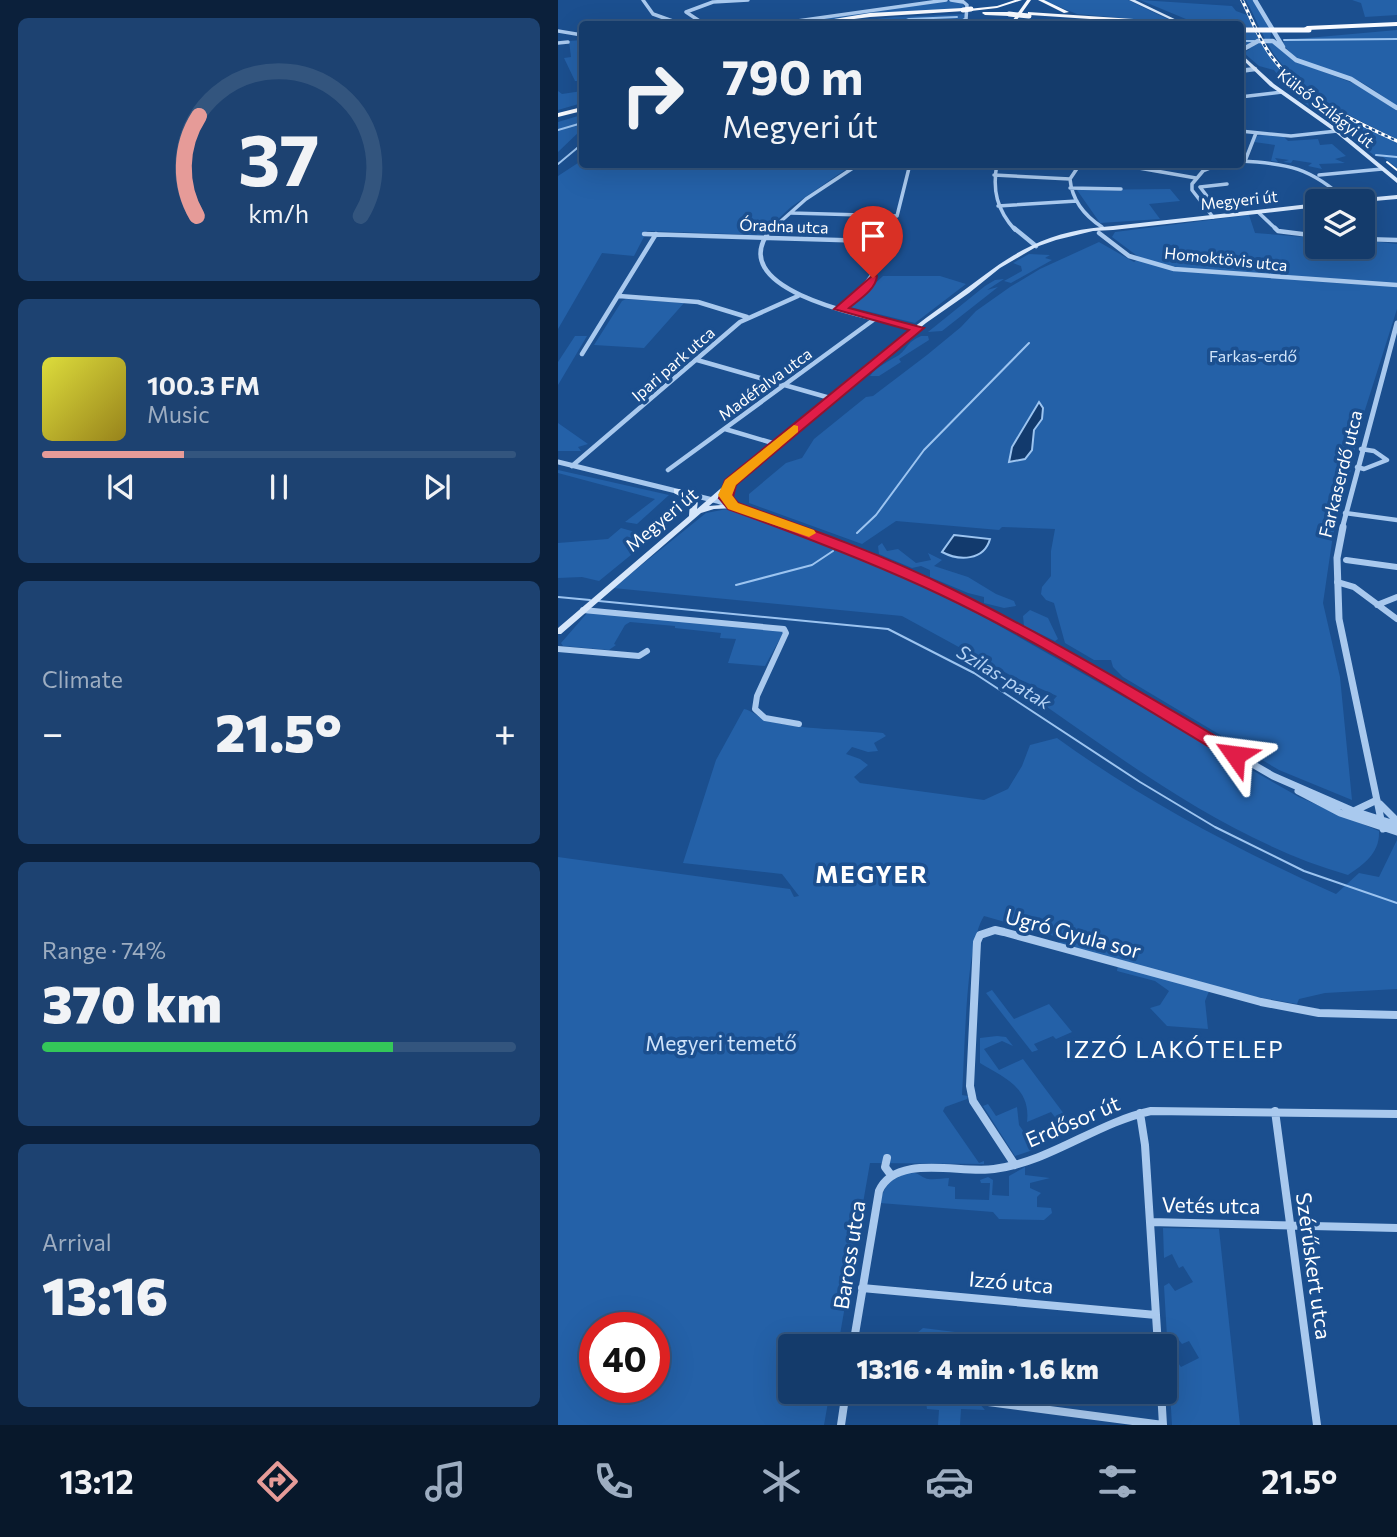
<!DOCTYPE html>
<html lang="en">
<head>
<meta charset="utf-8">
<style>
	:root { --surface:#143b6b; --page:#1d4271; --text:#f1f3f6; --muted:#9dadc1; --line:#33557e; --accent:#e69b98 }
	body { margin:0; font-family:Commissioner,sans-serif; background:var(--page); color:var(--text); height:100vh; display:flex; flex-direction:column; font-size:26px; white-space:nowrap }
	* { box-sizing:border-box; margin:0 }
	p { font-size:23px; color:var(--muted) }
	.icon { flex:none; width:38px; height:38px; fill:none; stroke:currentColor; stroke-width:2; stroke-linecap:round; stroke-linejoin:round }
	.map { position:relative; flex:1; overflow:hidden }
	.panel { display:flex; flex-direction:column; gap:18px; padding:18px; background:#0b203b; width:558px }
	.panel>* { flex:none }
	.top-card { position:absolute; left:21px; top:21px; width:665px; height:147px; border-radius:7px; box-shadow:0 7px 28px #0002,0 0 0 2px var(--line); background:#143b6b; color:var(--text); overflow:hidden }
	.tools { position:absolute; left:747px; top:189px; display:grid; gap:14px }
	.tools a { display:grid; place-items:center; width:70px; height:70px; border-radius:7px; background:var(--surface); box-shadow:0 7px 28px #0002,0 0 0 2px var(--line); font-size:35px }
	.speed { position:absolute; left:21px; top:1312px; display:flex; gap:14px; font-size:35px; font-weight:700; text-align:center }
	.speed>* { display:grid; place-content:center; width:91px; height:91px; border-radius:50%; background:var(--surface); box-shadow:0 7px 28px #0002,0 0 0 2px var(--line); line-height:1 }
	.speed .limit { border:10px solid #d22; background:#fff; color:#111 }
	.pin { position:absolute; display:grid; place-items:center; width:60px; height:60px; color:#fff; margin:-72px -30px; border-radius:50% 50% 50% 0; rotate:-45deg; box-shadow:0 0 7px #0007 }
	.pin .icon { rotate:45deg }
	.me { position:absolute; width:77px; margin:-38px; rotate:301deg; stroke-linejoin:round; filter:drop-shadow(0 0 5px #0008) }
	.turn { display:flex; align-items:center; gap:24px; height:147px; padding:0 28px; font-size:32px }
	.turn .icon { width:91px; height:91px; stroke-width:2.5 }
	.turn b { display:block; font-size:49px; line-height:60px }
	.big { font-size:52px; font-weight:800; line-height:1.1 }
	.panel .tile { flex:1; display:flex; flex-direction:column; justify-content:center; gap:10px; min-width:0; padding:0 24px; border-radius:10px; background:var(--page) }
	.panel .dial { align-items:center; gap:0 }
	.dial svg { height:182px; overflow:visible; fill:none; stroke:var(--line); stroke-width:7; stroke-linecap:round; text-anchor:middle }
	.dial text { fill:var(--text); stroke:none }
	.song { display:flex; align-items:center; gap:21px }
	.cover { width:84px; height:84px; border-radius:10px; background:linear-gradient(135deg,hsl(60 70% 55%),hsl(50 70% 35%)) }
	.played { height:7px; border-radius:4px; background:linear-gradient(90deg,var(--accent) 30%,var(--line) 30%) }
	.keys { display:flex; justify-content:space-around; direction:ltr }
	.heat { display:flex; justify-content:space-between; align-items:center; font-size:38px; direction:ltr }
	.charge { height:10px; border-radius:5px; background:linear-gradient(90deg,#34c759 74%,var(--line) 0) }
	.trip { position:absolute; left:220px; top:1334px; width:399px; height:70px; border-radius:7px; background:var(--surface); box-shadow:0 7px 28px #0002,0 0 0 2px var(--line); font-weight:800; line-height:70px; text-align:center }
	.tab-bar { display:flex; height:112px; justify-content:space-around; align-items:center; background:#08182b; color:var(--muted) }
	.tab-bar .icon { width:49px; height:49px }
	.tab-bar .active { color:var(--accent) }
	.tab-bar b { font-size:32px; color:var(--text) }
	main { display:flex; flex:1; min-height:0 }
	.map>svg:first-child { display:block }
	.green { fill:#2461a8; fill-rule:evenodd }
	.water { fill:#123a6d; stroke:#9cc4f0; stroke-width:2 }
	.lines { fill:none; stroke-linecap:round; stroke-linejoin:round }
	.stream { stroke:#9cc4f0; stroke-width:2 }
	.minor-far3 { stroke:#a9c9ee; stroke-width:3.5 }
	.minor-far2 { stroke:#a9c9ee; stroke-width:4.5 }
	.minor-far1 { stroke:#a9c9ee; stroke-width:6 }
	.minor { stroke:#a9c9ee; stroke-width:8 }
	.tertiary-far2 { stroke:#a9c9ee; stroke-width:4.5 }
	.tertiary-far1 { stroke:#a9c9ee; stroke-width:5 }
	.tertiary { stroke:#a9c9ee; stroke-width:7 }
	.secondary { fill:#d6e6fa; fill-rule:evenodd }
	.trunk { fill:#f8faff; fill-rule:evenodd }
	.tram { stroke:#fff; stroke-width:2 }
	.rail-casing { stroke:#fff; stroke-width:3.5 }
	.rail { stroke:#1b4f8f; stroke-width:2; stroke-dasharray:3.5; stroke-linecap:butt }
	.trunk-bridge { stroke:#f8faff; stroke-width:5 }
	.route { fill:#e11d48; stroke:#92132f; stroke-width:2 }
	.slow { fill:#f59e0b }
	.labels { text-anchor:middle; stroke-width:7; stroke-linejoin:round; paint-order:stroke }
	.far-street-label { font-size:16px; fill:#fff; stroke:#1b4f8f }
	.far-park-label { font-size:16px; fill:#cfe3fa; stroke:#1b4f8f }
	.street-label { font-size:18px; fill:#fff; stroke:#1b4f8f }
	.water-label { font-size:19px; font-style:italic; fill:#b5d3f5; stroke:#1b4f8f }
	.near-street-label { font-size:21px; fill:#fff; stroke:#1b4f8f }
	.near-park-label { font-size:21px; fill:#cfe3fa; stroke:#1b4f8f }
	.near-neighbourhood-label { font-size:23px; letter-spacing:2px; fill:#fff; stroke:#1b4f8f }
	.district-label { font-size:24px; font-weight:bold; letter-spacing:2px; fill:#fff; stroke:#1b4f8f }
</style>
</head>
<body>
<main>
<section class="panel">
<div class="tile dial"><svg viewBox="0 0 100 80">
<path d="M14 69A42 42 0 1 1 86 69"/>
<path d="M14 69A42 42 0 0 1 15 25" stroke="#e69b98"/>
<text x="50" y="56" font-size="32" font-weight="700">37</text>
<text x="50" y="72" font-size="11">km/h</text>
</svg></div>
<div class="tile">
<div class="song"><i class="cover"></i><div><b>100.3 FM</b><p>Music</p></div></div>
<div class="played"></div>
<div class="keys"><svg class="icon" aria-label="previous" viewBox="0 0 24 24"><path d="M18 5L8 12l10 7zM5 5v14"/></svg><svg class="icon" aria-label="pause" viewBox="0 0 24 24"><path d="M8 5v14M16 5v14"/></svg><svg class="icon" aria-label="next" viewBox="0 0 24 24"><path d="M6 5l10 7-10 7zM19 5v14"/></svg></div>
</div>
<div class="tile"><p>Climate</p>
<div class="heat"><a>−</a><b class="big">21.5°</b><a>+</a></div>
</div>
<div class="tile"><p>Range · 74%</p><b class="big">370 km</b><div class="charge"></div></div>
<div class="tile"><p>Arrival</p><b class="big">13:16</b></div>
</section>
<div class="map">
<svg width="839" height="1425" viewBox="0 0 839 1425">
	<rect width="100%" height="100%" fill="#1b4f8f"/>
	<path class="green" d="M484,0h86l48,23 -99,-9z
		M582,0l92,6 4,5 11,4 24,44 28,28 -14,1 -6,-5 1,-5 -6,-8 -15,-4 -15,-13 6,-4h-9l-1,-25h-42z
		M688,0h7l18,32 -1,8 25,21 63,24 39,26v28c-43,-21 -91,-42 -121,-82 -12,-17 -20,-38 -30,-57z
		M794,0h45v15l-32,2 -4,-14z
		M386,1l18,1 3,7 -184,15z
		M407,14v5l-9,5h-123l61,-7z
		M839,30v76c-14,-9 -27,-20 -42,-27 -24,-11 -59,-11 -72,-36l2,-3z
		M24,40v63l-24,7v-19l4,3 20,-3 -2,-10h-5l-11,-23 7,-1 -2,-16z
		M753,97l86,45v26l-14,-11 -8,-1 -77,-58z
		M20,116l-1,4 5,1v8l-24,23v-30z
		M704,135l22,2 4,4 30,-2 2,6 12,-1 14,12 -11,3 10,4 -26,1 3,5 -14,-3 4,-3 -19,-3 -2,3 -8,-1 6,-2 -14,-2 3,4 -7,-1 4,-16 -21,-3 3,-6z
		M23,161l1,3 270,1 -61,42 -30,28 -114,-4 -13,25 -32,-3 -44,76v-153z
		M612,189l10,12 -31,3 11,15 -60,4 -23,-33z
		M691,215l6,18 62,5 1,9h45v-7l34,4v65l-40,126 -4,27 -20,73 -10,68 17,74 12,123 -73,-30 -156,-93 -10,-10 -2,-7h-17l-29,-17 -11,-40 -8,-3 -5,-6 1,-7 9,-11v-25l4,-22 -53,-2 -3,3 -103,-9 -34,23 -113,-41v-9l37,-31 16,-5 12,-19 52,-42 7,-1 54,-41 34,-28 15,-16 34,-24 30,-18 59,-27 35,20 6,-4 -28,-21 3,-5z
		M471,254l21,1 -5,3 7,2 -41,23 -7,-2 18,-10 -1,-5 -8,-3z
		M325,276h57l26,8 -51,39 -65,-16z
		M446,279l-17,11 11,-3 -56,44 -14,1 57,-46 10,-6z
		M68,299l58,4 -40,45 -50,-3 28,-44z
		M17,336h12l-29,49v-23z
		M363,336h7l1,4 -30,19 2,3 -22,14h-9c6,-9 19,-15 29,-21 8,-6 8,-13 22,-19z
		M0,423l30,21 -10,3 3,4h-23z
		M0,470l111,25 -32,29 -12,-2 30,-23 -97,-26z
		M169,509l67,23 106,43 82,41 317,181 80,34c1,22 -15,33 -31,44 -111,-32 -208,-103 -301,-168l10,-11 -47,-21 -108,-59 -289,-28 93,-75z
		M63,528l32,9 -54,44 -17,-4 -24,1v-35l50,-4z
		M324,543l5,8 11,-2 18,14 15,-3 -3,-7 14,7 -8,6 34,11 28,17 18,7 2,5 -12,2 -20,-5v-6l-16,-4 -38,-16v-7l-9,-4 -9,2 -33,-14 -1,-8z
		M472,610l18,8 10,21 -3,2 -31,-15 -1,-10z
		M30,612l194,19 1,2 -18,33 -37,-3 8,-24 -16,-1 1,-5 -46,-5v-2l-45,-4 -5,3 -11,19 2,1 -7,5 -46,-4 -2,-3z
		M186,709c10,2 14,9 24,12 34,9 79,8 115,12l3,3 -12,7 4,8 -10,1 -16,-5 -6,7 14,5 8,6 -14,12 6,6 124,17 24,-11 14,-23 8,-21 27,-7c87,63 181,112 279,156l23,-21 20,4 18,-37v149l-72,4 -26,6 -2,5 -87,-15 -5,12 3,28 -41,-3 -17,-18 10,-3 9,-14 -14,-10 -38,-10 1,-7 -61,-16 4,-10 -77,-22c-19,29 -19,139 -22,179l6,1 -1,3 -22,8 -2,4 36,52 5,-2v3l-114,-1 -32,183h-47v45h39l-6,34h-266v-568l232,32 4,8 5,-1 -17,-22 -99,-11 33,-103zM37,1328h59v60h-59z
		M434,990l22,29 35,-15 23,28 -16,7 -3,-3 -19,8 4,6 -6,2 -46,-59z
		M439,1036l9,1 7,9 -11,-5 -18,8 15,21 24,-11 53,71 -8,4 -17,-22 -24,10c4,-34 -22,-44 -47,-59v-25z
		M430,1104l8,12 21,-9 2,18 17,24 -21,7 -32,-50z
		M467,1167v8l25,3 -20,5v5l11,5 -4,4v10l14,1 1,5 -8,7 -45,-1 -6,-7 -113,-9c3,-17 16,-33 35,-30 4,1 7,4 10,5 6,3 17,0 24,0l-1,8 7,1v12l34,1 1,-17h-9l-1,-3 8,-3 5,3 -1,15 17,1v-20z
		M605,1228l56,1 21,196h-68l-4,-65 7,-1 6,8 18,-9 -10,-17 -7,3 -8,-10 -7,3 -3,-51 5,-3 6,8 18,-9 -10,-16 -4,2 -7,-14 -8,4z
		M365,1328l40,5 8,8v5h-46l-8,-13z
		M347,1393l74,10 6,7 -24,-1 -1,16h-22l1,-15 -12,-1 -1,-7 -26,-1z"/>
	<path class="water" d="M481,402l4,6 -1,11 -8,11 -2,20 -7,9 -16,3 3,-15z
		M396,535l36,4c-6,22 -31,22 -48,13z"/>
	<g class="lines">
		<path class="stream" d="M351,19l48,-2
			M341,23l10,-4
			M726,40l113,-1
			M682,41h14
			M0,130l24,-7
			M818,155l21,2
			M0,164l24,-20
			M299,533l19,-18 48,-65 105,-107
			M178,585l76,-20 21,-14
			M0,597l32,3
			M41,601l289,28 86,44 166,109 75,45 89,44 93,32"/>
		<path class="minor-far3" d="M85,0l10,14 28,10
			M393,0l12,2
			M134,24h13
			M146,24l-18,-12 27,-10 35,-2
			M218,24l170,-24
			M366,24h10
			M399,24l9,-5 1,-14 -6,-5
			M0,31l24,4
			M0,43l10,-1
			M682,97l42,-5
			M682,131l51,5 46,-5
			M682,161c48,2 71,7 107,40
			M687,161l11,-28
			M439,164c-5,26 0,46 18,66
			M522,164l-10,15c2,21 15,37 32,48
			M558,164l80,14
			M436,175l76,4
			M761,175l63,-6
			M512,188l51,1
			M647,205l8,-1 -13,-17 27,-3
			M440,206l79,-5
			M700,212l19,18
			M233,213l106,3 13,-52
			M655,217l-21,-27v-6l11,-13 17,-7
			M213,230l35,-31 53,-35"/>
		<path class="minor-far2" d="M214,228c-56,65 110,92 146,100
			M456,228l22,18
			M717,228l3,3 40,5
			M541,233l30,23 45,13 223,16
			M86,234l227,7 14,6c-8,27 -23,44 -45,62
			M805,239l34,1
			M61,296l79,6 49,15
			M24,354l74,-120
			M139,360l133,38
			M167,429l51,15
			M14,466l168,-144 58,-26
			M799,467l7,2 23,-9 -13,-9 -13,-2
			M110,470l208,-152
			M787,513l52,7"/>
		<path class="minor-far1" d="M788,560l51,7
			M779,582l17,5 43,32
			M819,605l20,-8
			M25,610l201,19 2,4 -29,63 -2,13 10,9 34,6
			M0,649l81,7 8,-5"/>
		<path class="minor" d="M717,1111l42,314
			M582,1113l5,32 13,201
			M329,1158l-2,9 6,8
			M457,1165l-42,-64 -3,-15 7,-144 3,-7 15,-5 9,2 257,70 58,11 78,2
			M592,1222l247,6
			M304,1288l294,27
			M295,1346l26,-155c17,-38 81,-17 115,-22 56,-7 102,-46 157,-58l246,3
			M347,1391l258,34
			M603,1391l2,34
			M283,1425l5,-34"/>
		<path class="tertiary-far2" d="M697,0l28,47
			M682,51l18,-10h15l23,19 55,19 46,29
			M682,71l15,-2"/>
		<path class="tertiary-far1" d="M0,462l159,39 75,28
			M784,529l55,-206"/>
		<path class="tertiary" d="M230,527l82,30 78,36 134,72 191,111 78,34 46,15
			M785,527l-6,31 2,61 44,210
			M740,791l42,22 57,19
			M822,804l17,17
			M798,810l21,-10"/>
		<path class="secondary" d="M571,0h6l50,24h-5z
			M682,53l34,31 65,46 58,48v5l-62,-51 -65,-46 -30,-29z
			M839,195v4l-34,3 -12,-1 3,-2z
			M760,203v4l-205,23 -20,1 -37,9 -20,7 -36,21 -31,25 -43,30 -94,76 -123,107 24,-2 4,2 -1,2 -22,1 -13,4 -140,121h-3v-6l131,-112 1,-14 -16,-9v-4h6l17,10 1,2 -1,8c83,-72 165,-146 255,-210 26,-18 49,-39 79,-53 26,-13 53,-18 82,-20z"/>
		<path class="trunk" d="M457,0h7l-25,8 -26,3 -3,-2 29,-3z
			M469,0h4l-17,24h-4z
			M480,0h6l25,12 -5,1z
			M405,8l3,2 -1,1 -95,6 -56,7h-10l66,-11z
			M425,12h26l3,2 -3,2 -24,-1 -3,-2z
			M470,12l151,10 3,2h-17l-135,-9 -2,-1z
			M839,22v4l-90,4 -3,-2 3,-2z
			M24,107v4l-24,6v-4z"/>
		<path class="tram" d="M829,162l10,8"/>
		<g class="rail-casing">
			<path id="rail" d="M684,0c10,19 17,40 30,57 31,42 80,63 125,84"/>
		</g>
		<use href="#rail" class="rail"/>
		<path class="trunk-bridge" d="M405,10l8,-1
			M451,14l20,2
			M682,30h69"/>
	</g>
	<path class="route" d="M315,275l4,1c-1,13 -17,23 -28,32l75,20 -188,157 -3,12 5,6c73,26 146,52 216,87 98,49 193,106 287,161l2,4 -2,4h-12c-94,-57 -189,-117 -288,-164 -70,-33 -141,-60 -213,-86l-9,-11 6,-18 184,-150 -75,-21z"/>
	<path class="slow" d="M236,425l4,1v6l-62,53 -4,10 6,8 76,27 2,3 -7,4 -81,-28 -10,-14 7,-15z"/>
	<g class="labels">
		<g class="far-street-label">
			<text transform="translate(768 108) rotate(38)" y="6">Külső Szilágyi út</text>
			<text transform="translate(681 200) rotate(-6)" y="6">Megyeri út</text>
			<text transform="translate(226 226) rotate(2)" y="6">Óradna utca</text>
			<text transform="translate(668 259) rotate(6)" y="6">Homoktövis utca</text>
			<text transform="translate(115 364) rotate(-41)" y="6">Ipari park utca</text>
			<text transform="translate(207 384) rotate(-36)" y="6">Madéfalva utca</text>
		</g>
		<g class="far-park-label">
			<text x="695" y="362">Farkas-erdő</text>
		</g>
		<g class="street-label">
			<text transform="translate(783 474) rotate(-76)" y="6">Farkaserdő utca</text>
			<text transform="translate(104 520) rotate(-40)" y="6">Megyeri út</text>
		</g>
		<g class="water-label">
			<text transform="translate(446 677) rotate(31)" y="7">Szilas-patak</text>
		</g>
		<g class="near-street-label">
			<text transform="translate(515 934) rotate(15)" y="7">Ugró Gyula sor</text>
			<text transform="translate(515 1122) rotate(-23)" y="7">Erdősor út</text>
			<text transform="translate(653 1206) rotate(1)" y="7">Vetés utca</text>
			<text transform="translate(292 1255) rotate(-81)" y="7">Baross utca</text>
			<text transform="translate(755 1266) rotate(82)" y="7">Szérűskert utca</text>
			<text transform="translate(453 1283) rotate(5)" y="7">Izzó utca</text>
		</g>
		<g class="near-park-label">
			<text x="163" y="1051">Megyeri temető</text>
		</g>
		<g class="near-neighbourhood-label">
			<text x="617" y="1058">IZZÓ LAKÓTELEP</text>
		</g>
		<g class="district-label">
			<text x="314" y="883">MEGYER</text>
		</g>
	</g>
</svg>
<div class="tools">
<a><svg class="icon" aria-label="layers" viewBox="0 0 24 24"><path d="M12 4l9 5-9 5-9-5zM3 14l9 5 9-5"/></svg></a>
</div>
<div class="speed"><div class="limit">40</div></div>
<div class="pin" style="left:315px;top:278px;background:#d93025"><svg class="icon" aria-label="arrive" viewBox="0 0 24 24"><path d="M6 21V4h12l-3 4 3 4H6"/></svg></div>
<svg class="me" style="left:677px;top:755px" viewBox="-20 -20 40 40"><path d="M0-17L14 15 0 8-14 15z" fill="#e11d48" stroke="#fff" stroke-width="4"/></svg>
<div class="trip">13:16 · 4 min · 1.6 km</div>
<div class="top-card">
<div class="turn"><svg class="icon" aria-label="right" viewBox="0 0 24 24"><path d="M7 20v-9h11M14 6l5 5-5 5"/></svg><div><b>790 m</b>Megyeri út</div></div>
</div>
</div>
</main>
<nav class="tab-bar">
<b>13:12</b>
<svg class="icon active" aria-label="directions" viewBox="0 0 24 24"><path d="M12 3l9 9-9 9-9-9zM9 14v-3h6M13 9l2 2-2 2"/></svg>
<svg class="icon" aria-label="music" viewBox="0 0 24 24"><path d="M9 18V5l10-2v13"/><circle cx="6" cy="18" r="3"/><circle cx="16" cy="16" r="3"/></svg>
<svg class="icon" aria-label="phone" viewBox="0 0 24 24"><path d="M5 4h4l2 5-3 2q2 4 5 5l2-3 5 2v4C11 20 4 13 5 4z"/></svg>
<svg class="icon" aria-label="climate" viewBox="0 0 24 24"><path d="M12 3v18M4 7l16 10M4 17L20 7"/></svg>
<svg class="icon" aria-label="car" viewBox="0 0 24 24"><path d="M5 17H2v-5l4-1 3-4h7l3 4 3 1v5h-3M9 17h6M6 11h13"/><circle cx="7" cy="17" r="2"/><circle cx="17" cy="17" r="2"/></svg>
<svg class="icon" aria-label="filters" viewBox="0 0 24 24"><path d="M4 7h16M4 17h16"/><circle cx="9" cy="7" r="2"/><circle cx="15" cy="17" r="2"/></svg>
<b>21.5°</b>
</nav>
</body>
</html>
